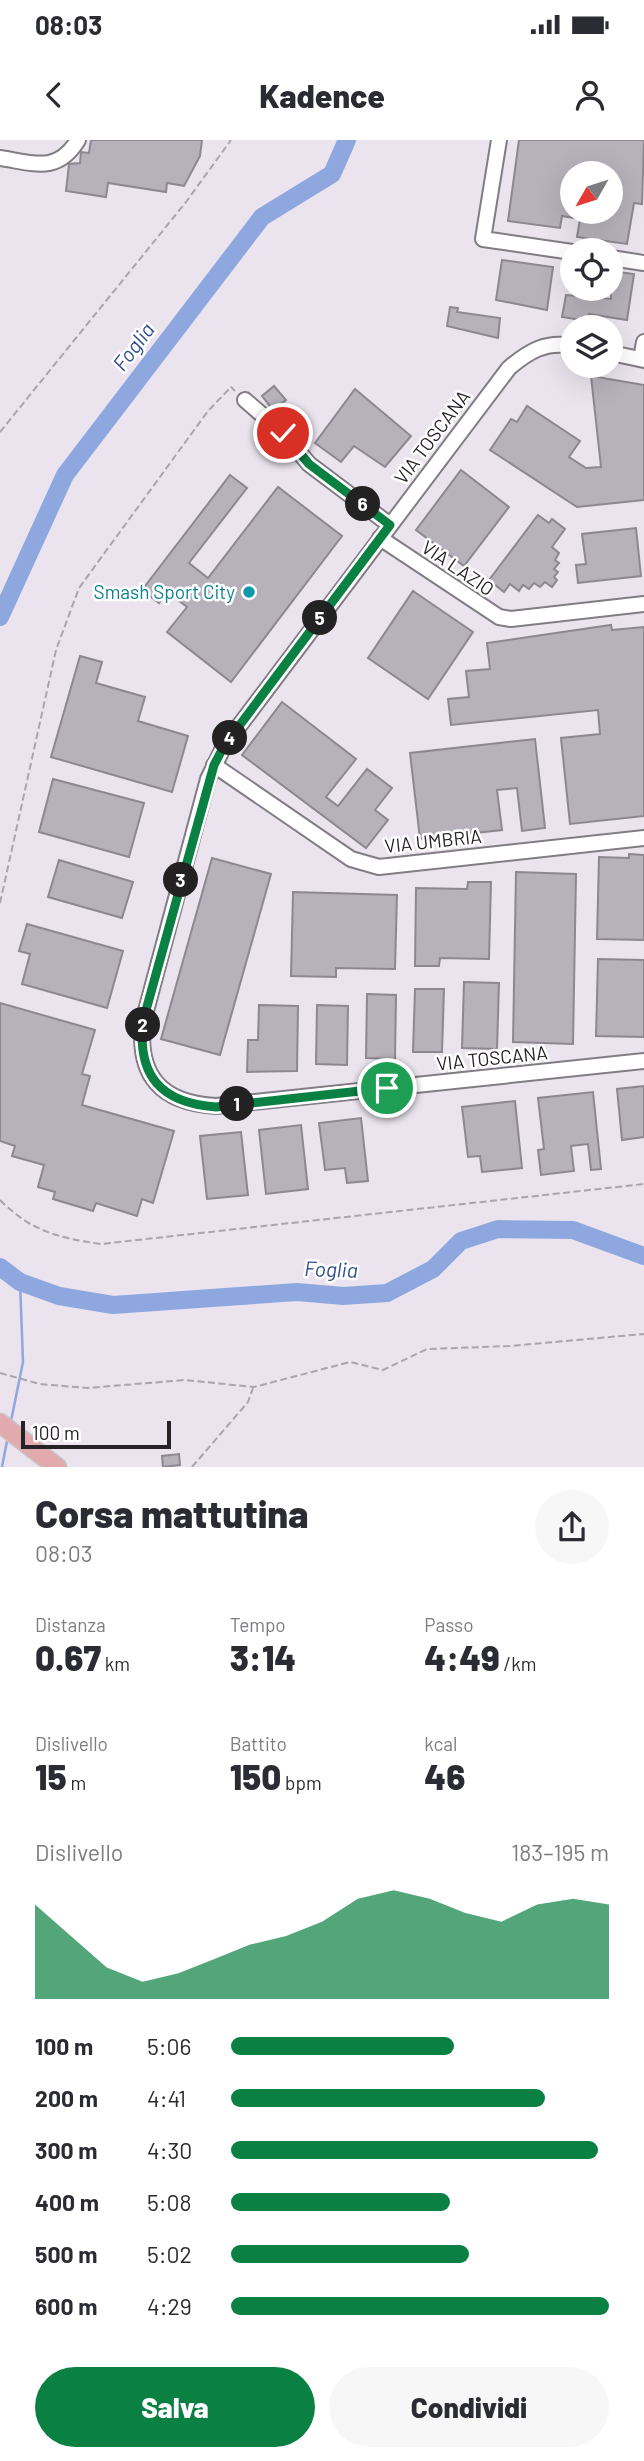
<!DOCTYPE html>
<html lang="it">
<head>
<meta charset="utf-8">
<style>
	body { margin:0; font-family:Barlow,sans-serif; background:#f7f7f7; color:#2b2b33; height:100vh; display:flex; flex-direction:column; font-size:26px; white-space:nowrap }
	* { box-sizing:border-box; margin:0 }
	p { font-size:23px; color:#7c7c81 }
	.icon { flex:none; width:38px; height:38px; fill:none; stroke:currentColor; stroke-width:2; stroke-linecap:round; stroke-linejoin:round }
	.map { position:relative; height:1327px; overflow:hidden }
	.sheet { display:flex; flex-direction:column; background:#fff; flex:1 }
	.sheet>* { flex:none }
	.needle { width:46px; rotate:231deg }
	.tools { position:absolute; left:560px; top:21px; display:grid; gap:14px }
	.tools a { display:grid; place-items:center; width:63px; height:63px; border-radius:50%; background:#fff; box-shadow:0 7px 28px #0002; font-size:35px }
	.scale { position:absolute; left:21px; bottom:18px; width:150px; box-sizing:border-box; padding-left:7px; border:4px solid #252226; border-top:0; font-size:19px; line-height:24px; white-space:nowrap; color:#252226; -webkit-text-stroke:5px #fff; paint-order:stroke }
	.pin { position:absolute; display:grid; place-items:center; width:60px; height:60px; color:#fff; margin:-30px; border:4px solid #fff; border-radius:50%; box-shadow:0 2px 7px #0007 }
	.km { position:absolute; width:35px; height:35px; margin:-18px; border-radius:50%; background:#222; color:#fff; font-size:19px; line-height:35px; text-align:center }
	.round { display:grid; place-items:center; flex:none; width:74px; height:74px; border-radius:37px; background:#f7f7f7 }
	.overview { display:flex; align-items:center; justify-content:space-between; height:119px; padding:0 35px }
	h1 { font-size:38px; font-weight:800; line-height:52px }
	.metrics { display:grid; grid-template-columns:repeat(3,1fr); gap:10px; height:119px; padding:7px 35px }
	.metrics div { display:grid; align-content:center }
	.metrics b { font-size:35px; font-weight:800 }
	.metrics small { font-size:19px; font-weight:400 }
	.metrics p { font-size:19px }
	.chart { height:196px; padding:14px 35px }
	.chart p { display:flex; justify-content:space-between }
	.chart svg { width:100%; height:126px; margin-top:7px; fill:#0b8043; opacity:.7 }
	.primary-button { display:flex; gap:14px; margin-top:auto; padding:14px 35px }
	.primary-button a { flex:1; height:80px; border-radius:42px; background:#0b8043; color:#fff; font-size:28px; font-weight:800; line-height:80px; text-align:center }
	.primary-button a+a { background:#f7f7f7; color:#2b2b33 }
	ul { padding:0 35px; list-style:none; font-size:23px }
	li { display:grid; grid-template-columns:112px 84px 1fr; align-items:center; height:52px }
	li i { height:18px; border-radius:9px; background:#0b8043 }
	.status { display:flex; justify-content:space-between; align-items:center; height:49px; padding:0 35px; background:#fff; direction:ltr }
	.status svg { height:19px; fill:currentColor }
	header { display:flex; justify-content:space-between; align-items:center; height:91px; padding:0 35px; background:#fff; font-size:32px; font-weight:800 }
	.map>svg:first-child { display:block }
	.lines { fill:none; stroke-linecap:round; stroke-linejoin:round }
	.stream { stroke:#8ea8df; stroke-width:2.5 }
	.river { stroke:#8ea8df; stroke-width:18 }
	.building { fill:#b7b1bb; stroke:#8d8790; stroke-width:2; fill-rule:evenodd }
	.minor-casing { stroke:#827c85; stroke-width:18 }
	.major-casing { stroke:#c6c6c7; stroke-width:21 }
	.path { stroke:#aaa5ad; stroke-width:2; stroke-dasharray:7 3.5; stroke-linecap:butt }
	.minor { stroke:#fff; stroke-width:14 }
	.major { stroke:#e2aaaf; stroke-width:18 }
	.route-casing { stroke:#fff; stroke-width:14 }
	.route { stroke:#0b8043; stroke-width:9 }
	.culture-dot { fill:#0f9aa8; stroke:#fff; stroke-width:2.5 }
	.labels { text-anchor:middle; stroke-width:5; stroke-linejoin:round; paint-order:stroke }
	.street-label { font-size:19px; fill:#252226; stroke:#fff }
	.culture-label { font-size:19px; fill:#0d838f; stroke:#fff; text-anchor:end }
	.water-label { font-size:21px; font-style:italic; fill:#304e90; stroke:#fff }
</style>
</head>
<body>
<div class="status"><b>08:03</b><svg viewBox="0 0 49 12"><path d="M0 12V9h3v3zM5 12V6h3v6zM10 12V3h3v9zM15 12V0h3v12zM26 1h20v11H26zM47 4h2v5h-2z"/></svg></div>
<header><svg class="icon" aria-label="back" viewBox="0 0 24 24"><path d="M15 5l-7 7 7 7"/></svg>Kadence<svg class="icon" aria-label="person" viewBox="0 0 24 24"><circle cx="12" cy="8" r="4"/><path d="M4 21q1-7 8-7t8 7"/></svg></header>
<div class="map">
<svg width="644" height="1327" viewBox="0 0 644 1327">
	<rect width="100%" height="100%" fill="#ebe4ee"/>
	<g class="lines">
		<!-- stream -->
		<g class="stream">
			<polyline points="11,1281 23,1222 20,1142"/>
			<polyline points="2,1327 7,1301"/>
		</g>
		<!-- river -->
		<g class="river">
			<polyline points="0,477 65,335 262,77 332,34 347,0"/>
			<polyline points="0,1127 20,1142 59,1156 113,1165 297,1152 343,1156 387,1153 433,1129 461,1101 498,1089 573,1090 644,1116"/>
		</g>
	</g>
	<!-- building -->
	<g class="building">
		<polygon points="91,0 202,0 200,16 184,46 167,43 166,52 108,43 106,57 66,51 69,24 80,23 81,12 89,13"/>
		<path d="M519 0H644L642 64 634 63 627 104 577 97 580 79 562 76 560 88 508 81ZM572 33H611V72H572Z"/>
		<polygon points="502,120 553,127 547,170 496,160"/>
		<polygon points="611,131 634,134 627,180 589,174 588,181 562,177 566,155 611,159"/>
		<polygon points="450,167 458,168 457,172 500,178 498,198 447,186"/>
		<polygon points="591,236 644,245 644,360 577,367 490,310 511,279 517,282 527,266 580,301 569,317 586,328 601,327"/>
		<polygon points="274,246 286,260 273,270 262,256"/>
		<polygon points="355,249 411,296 385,327 354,306 341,322 315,303"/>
		<polygon points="461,330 509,367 464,426 416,390"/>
		<polygon points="230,335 247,348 189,423 208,438 278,347 342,396 231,542 167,492 187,467 167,452 159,463 142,450"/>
		<polygon points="538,375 549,383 552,379 565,389 552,407 559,413 555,420 559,423 554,429 558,432 554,437 557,440 552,447 545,442 540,447 534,443 529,449 523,445 519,451 510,444 504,452 489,440"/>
		<polygon points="636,388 641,436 578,443 576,425 586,424 582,394"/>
		<polygon points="413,451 473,492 428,559 368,518"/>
		<polygon points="611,485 612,490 644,487 644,676 570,684 561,598 600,594 598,570 451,585 448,559 469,557 466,531 490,529 487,503"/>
		<polygon points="80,516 102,522 96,543 145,557 138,581 188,596 172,652 51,617"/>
		<polygon points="282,562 356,619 326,657 338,666 367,629 392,648 375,670 388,680 366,708 242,615"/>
		<polygon points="535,599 545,688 522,691 517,648 497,650 502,690 420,699 410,613"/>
		<polygon points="53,639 144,663 129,717 39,692"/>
		<polygon points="629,714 644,715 644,800 597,799 599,717 629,718"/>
		<polygon points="212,718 271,734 220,915 161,899"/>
		<polygon points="59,720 133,742 122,778 48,757"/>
		<polygon points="516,732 576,734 573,904 513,902"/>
		<polygon points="468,742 491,742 489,819 440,818 439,826 415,826 416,748 467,749"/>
		<polygon points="293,752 397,755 395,829 336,828 336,837 291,836"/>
		<polygon points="27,784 123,811 107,868 22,844 30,814 19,811"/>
		<polygon points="598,819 644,820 644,897 596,896"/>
		<polygon points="464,842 499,843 497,909 462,908"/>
		<polygon points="415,849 444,849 442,912 413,912"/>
		<polygon points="367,854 396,855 395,919 366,918"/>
		<polygon points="0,863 95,890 82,934 90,936 82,965 174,991 153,1063 142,1059 137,1076 96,1063 93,1071 53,1059 55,1052 38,1047 44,1025 12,1016 15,1006 0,1001"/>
		<polygon points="259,865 298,866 297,931 247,932 248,900 258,900"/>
		<polygon points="317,865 348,866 347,925 316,924"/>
		<polygon points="644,946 644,997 622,1000 617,949"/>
		<polygon points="593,952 601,1029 591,1030 588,1004 571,1006 574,1031 541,1035 538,1010 544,1009 538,958"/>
		<polygon points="515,961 522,1028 482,1032 480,1016 468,1017 462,967"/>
		<polygon points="361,978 368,1041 347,1043 345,1028 325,1030 319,983"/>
		<polygon points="301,985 308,1049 266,1054 259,990"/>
		<polygon points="241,992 248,1055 207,1059 200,996"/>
		<polygon points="179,1314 180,1325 163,1327 162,1316"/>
	</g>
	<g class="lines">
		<!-- minor casing -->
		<g class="minor-casing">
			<g id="minor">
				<polyline points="499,0 483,99 572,112"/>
				<path d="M0 18C34 23 57 34 78 0"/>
				<polyline points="611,118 644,123"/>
				<path d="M572 206C546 201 529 211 509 228L224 606 208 639 143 882C137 936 161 963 216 966L644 921"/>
				<polyline points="611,213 644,220"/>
				<polyline points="641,219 644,202"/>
				<polyline points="245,260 283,293 309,324 390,385"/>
				<polyline points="380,398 499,477 511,479 644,464"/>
				<polyline points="214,625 351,719 379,727 644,698"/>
			</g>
		</g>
		<!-- major casing -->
		<g class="major-casing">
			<polyline id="major" points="0,1283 57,1327"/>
		</g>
		<!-- path -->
		<g class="path">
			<polyline points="0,292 186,62 231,0"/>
			<polyline points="0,763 56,510 79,448 208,271 231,247 235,251"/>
			<path d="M0 1060C31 1091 58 1098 101 1104L644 1044"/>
			<polyline points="0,1233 40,1244 87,1248 185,1240 254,1247 350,1222 383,1230 427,1209 510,1206 644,1194"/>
			<polyline points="192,1327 248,1262 253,1248"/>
		</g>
		<!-- minor -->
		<use href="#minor" class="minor"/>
		<!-- major -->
		<use href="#major" class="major"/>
	</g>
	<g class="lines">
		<!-- route casing -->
		<g class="route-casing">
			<path id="route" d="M283 293 309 324 390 385 224 606 214 625 143 881C137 936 161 963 216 967L387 948"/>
		</g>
		<!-- route -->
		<use href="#route" class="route"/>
	</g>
	<!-- markers -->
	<circle class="culture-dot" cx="249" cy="452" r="7"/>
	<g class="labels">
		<!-- street labels -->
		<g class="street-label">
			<text transform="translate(432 297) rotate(-53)" y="7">VIA TOSCANA</text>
			<text transform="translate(458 428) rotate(34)" y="7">VIA LAZIO</text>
			<text transform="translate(433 701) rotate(-6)" y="7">VIA UMBRIA</text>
			<text transform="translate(492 918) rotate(-6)" y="7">VIA TOSCANA</text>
		</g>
		<!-- culture labels -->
		<g class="culture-label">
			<text x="235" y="459">Smash Sport City</text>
		</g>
		<!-- water labels -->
		<g class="water-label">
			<text transform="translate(134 207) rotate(-53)" y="7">Foglia</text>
			<text transform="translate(331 1130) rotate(2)" y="7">Foglia</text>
		</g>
	</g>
</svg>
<div class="tools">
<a><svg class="needle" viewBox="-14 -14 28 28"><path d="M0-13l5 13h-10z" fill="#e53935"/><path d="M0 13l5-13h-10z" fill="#7c7c81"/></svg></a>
<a><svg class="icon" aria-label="locate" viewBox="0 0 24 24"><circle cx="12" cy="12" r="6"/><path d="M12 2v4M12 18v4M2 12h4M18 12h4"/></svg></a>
<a><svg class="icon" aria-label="layers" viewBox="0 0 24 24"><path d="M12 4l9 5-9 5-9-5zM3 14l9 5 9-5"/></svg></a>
</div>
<div class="scale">100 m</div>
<div class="pin" style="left:387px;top:948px;background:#1e9e55"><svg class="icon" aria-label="arrive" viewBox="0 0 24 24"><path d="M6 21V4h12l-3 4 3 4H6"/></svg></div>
<div class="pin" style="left:283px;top:293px;background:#d93025"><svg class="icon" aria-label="check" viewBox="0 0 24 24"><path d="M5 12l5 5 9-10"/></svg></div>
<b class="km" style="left:237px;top:964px">1</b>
<b class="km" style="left:143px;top:885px">2</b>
<b class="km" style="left:181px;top:740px">3</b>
<b class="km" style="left:230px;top:598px">4</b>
<b class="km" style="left:320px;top:478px">5</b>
<b class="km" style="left:363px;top:364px">6</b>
</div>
<section class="sheet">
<div class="overview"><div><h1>Corsa mattutina</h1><p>08:03</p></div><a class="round"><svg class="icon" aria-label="share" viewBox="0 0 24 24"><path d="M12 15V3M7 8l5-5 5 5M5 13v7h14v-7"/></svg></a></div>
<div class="metrics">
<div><p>Distanza</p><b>0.67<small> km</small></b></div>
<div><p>Tempo</p><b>3:14</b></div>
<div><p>Passo</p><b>4:49<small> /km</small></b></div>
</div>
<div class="metrics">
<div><p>Dislivello</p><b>15<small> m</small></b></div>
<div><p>Battito</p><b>150<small> bpm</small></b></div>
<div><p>kcal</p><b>46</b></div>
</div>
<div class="chart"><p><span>Dislivello</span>183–195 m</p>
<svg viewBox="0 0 160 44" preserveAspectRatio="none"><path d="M0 44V11L10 22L20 33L30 38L40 35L50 30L60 25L70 22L80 17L90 9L100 6L110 9L120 14L130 17L140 11L150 9L160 11V44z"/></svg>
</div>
<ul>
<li><b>100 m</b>5:06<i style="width:59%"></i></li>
<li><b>200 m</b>4:41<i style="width:83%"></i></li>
<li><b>300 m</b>4:30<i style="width:97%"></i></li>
<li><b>400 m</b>5:08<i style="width:58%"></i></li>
<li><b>500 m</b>5:02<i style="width:63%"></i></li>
<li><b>600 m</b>4:29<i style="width:100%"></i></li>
</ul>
<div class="primary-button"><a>Salva</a><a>Condividi</a></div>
</section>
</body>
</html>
